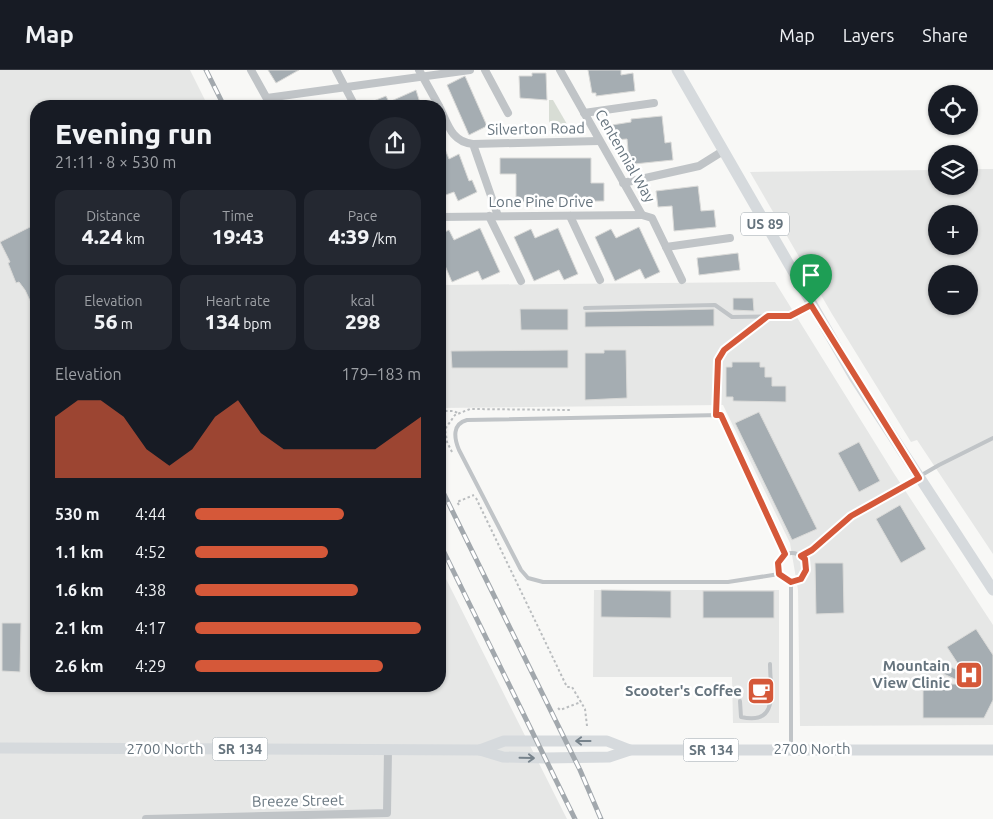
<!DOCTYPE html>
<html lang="en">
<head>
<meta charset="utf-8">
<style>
	body { margin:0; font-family:Ubuntu,sans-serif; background:#242831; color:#f1f3f6; height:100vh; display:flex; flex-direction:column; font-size:19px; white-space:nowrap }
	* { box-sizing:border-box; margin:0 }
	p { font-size:16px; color:#9ea1a6 }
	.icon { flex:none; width:28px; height:28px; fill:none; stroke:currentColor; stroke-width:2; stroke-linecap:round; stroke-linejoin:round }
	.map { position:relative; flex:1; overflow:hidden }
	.sheet { position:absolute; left:30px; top:30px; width:416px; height:592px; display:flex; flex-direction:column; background:#171b24; border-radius:20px; box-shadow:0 1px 4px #0004 }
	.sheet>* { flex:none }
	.tools { position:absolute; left:928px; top:15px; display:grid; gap:10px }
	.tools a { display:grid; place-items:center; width:50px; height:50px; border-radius:50%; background:#171b24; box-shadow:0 1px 4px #0004; font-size:25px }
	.pin { position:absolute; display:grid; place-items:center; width:42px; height:42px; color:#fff; margin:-51px -21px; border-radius:50% 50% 50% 0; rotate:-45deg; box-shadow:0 0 5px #0007 }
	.pin .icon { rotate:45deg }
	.round { display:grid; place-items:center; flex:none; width:52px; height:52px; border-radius:26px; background:#242831 }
	.head { display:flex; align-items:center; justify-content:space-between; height:85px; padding:0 25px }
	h1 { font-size:28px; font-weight:800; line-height:38px }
	.figures { display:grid; grid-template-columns:repeat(3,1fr); gap:8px; height:85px; padding:5px 25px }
	.figures div { display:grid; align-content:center; border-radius:12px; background:#242831; text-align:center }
	.figures b { font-size:21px; font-weight:800 }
	.figures small { font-size:14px; font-weight:400 }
	.figures p { font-size:14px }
	.chart { height:140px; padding:10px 25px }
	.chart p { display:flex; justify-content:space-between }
	.chart svg { width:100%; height:90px; margin-top:5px; fill:#d55839; opacity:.7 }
	ul { padding:0 25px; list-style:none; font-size:16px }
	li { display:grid; grid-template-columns:80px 60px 1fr; align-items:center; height:38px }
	li i { height:12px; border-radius:6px; background:#d55839 }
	header { display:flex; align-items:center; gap:30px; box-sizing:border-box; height:70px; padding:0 25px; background:#171b24; border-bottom:1px solid #363941 }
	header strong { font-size:24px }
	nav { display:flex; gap:28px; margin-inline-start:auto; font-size:18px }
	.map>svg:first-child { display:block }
	.built { fill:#e6e7e6; fill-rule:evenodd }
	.green { fill:#d8ddd5 }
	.building { fill:#a5adb2; stroke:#dadad8 }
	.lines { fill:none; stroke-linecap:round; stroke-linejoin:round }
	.path { stroke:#babdbf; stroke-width:2; stroke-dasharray:2.5 2.5; stroke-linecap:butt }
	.service { stroke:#c0c4c7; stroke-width:4 }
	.minor { stroke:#c0c4c7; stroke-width:8 }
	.primary { stroke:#d6dadd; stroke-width:11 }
	.rail-casing { stroke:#a2a8ad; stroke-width:5 }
	.rail { stroke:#fff; stroke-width:3; stroke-dasharray:9; stroke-linecap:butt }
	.oneway { stroke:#77838c }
	.route-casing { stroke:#fff; stroke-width:10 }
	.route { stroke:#d55839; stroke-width:6 }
	.labels { text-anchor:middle; stroke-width:5; stroke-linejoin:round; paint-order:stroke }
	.shield { fill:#fff; stroke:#949ea5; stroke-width:1 }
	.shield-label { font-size:14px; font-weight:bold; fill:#66747e }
	.street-label { font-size:15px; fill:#66747e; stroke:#fff }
	.poi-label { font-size:15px; font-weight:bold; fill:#66747e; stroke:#fff; text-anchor:end }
</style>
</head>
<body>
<header>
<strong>Map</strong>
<nav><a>Map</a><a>Layers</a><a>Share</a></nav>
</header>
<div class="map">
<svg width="993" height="749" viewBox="0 0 993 749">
	<rect width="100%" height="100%" fill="#f8f8f6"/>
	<!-- built -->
	<g class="built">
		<polygon points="0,0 190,0 208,36 36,36 36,616 440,616 440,497 567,749 0,749"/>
		<path d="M969 99H993V484L917 370 911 372 832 244 750 102 936 100V116H969ZM936 144H969V176H936ZM936 204H969V236H936Z"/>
		<polygon points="775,212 893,402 993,555 993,655 800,656 798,520 790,473 723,335 440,338 440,215"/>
		<polygon points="594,520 779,520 779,653 733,653 732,607 593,607"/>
	</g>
	<!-- green -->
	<polygon class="green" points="549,30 553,30 571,61 549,61"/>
	<!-- building -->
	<g class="building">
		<polygon points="268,0 299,0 276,13"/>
		<polygon points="588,0 621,0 621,5 633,3 635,21 596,26 596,23 592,23"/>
		<polygon points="532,3 546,3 547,30 520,28 519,6 532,6"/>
		<polygon points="465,6 487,56 469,65 447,15"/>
		<polygon points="416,20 421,36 361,36 386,26 389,32"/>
		<polygon points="662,46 665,73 671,72 673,90 634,94 634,91 629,91 627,69 614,70 612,55 631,52 631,49"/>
		<polygon points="440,67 449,89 459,84 469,111 472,110 477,122 458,131 454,122 440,127"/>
		<polygon points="500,88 591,88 591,113 604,113 604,131 516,132 516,104 500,104"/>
		<polygon points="698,116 701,141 714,140 716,157 674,161 672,136 658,137 656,121"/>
		<polygon points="36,154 36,243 25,220 19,212 16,213 8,193 10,192 0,172"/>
		<polygon points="639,157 660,202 645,209 640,199 615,211 595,167 611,159 616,168"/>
		<polygon points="480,158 500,202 482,210 478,201 452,212 440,184 440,164 449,160 454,170"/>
		<polygon points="558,158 578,204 564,210 559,200 534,211 514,167 531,159 535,168"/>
		<polygon points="738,183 740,200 699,205 697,188"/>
		<polygon points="733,228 753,228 754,241 733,240"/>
		<polygon points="520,239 568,239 568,260 521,260"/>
		<polygon points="714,239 714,256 585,257 585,242"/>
		<polygon points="568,280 568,298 452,298 451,281"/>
		<polygon points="604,280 626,280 627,328 585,330 585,283 604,283"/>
		<polygon points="732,292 760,292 760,297 765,297 765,307 772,307 772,316 786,316 786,332 733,331 733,327 726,327 726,297 732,297"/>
		<polygon points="759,342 817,459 792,470 735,353"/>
		<polygon points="859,372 880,411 859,422 838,383"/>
		<polygon points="900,435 926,479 901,493 876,449"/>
		<polygon points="815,493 843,493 844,543 816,544"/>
		<polygon points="601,520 671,521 671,548 601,547"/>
		<rect x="703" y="521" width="71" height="27"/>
		<polygon points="2,553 21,553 20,602 2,601"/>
		<polygon points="976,559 993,585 993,630 984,648 923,648 923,614 966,614 937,601 942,593 964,603 947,577"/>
	</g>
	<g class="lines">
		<!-- path -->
		<g class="path">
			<polyline points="440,341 453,341 458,343"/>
			<polyline points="452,382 447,372 445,359 455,345 470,339 570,340"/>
			<polyline points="476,428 567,617 572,617 585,639 587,656"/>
			<polyline points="459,435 457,432 474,425"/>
			<polyline points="558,638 560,640 581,632"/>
		</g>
		<!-- service -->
		<g class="service">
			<polyline points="585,238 715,235 732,247 791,246 811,235"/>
			<polyline points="716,345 718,290 724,279 768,246"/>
			<circle cx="792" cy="497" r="14"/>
			<polyline points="801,485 812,480 851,446 939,395 993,368"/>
			<path d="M779 504 728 512H543L528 508 521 500 459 380C454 368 452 354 467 350L721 345 785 484"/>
			<polyline points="791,512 791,677"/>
			<path d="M740 631 741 647C780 656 770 619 770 594"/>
		</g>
		<!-- minor -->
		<g class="minor">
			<polyline points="251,0 271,36"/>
			<polyline points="336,0 355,36"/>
			<polyline points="419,0 439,36"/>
			<polyline points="485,0 508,43"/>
			<polyline points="560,0 642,145 652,148 682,210"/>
			<polyline points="267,28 470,0"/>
			<path d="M440 38C448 55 452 72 473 74L498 146"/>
			<polyline points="584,43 654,33"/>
			<polyline points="473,74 599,71"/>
			<polyline points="623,113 699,96 723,81"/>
			<polyline points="489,146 521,211"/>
			<polyline points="570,146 600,210"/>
			<polyline points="440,147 642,145"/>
			<polyline points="666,177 730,168"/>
			<polyline points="146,749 387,743 388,680"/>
		</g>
		<!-- primary -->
		<g class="primary">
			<polyline points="677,0 854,307 993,520"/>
			<polyline points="0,678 480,680 503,687 545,688 609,687 630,680 993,680"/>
			<polyline points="480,680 504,671 607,671 630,680"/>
		</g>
		<!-- rail casing -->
		<g class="rail-casing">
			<g id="rail">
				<polyline points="206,0 224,36"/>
				<polyline points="440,416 580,700 601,749"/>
				<polyline points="440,474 575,749"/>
			</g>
		</g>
		<!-- rail -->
		<use href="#rail" class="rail"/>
	</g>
	<!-- one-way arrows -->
	<defs><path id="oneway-shaft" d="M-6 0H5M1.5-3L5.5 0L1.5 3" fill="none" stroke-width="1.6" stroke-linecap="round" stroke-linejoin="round" transform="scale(1.25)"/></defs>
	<g class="oneway">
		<use href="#oneway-shaft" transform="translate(583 671) rotate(180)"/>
		<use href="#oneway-shaft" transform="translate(527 688) rotate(1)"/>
	</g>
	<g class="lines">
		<!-- route casing -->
		<g class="route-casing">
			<polygon id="route" points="811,235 919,408 851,446 812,480 801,486 805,489 806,500 801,509 791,512 779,504 778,493 785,484 721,345 716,345 718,290 724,280 768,246 790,246"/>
		</g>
		<!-- route -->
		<use href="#route" class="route"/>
	</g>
	<!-- icons -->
	<defs>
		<g id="hospital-square" transform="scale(1.4375)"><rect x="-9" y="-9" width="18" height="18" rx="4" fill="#d55839" stroke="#fff"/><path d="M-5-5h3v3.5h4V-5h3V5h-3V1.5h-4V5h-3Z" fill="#fff"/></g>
		<g id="cafe-square" transform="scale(1.4375)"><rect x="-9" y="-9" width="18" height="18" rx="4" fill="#d55839" stroke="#fff"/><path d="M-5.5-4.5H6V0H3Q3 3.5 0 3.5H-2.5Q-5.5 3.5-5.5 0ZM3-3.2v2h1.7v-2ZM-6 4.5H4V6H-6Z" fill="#fff"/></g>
	</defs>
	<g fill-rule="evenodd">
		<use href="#hospital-square" x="969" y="605"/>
		<use href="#cafe-square" x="761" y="621"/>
	</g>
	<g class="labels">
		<!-- shield labels -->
		<g class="shield">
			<rect x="741" y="142.5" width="48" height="23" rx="4"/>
			<rect x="212.5" y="667.5" width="55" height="23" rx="4"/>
			<rect x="683.5" y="668.5" width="55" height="23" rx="4"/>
		</g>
		<g class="shield-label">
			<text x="765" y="159">US 89</text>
			<text x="240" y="684">SR 134</text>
			<text x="711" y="685">SR 134</text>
		</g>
		<!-- street labels -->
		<g class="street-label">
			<text transform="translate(536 59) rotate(-1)" y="5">Silverton Road</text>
			<text transform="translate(625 86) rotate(60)" y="5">Centennial Way</text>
			<text x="541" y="137">Lone Pine Drive</text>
			<text x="165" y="684">2700 North</text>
			<text x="812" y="684">2700 North</text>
			<text transform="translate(298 731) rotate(-1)" y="5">Breeze Street</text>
		</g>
		<!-- poi labels -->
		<g class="poi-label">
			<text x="950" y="601">Mountain<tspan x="950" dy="17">View Clinic</tspan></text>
			<text x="742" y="626">Scooter's Coffee</text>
		</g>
	</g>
</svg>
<div class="tools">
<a><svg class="icon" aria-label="locate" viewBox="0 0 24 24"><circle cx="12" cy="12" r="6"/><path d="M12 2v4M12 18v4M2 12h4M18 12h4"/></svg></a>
<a><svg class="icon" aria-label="layers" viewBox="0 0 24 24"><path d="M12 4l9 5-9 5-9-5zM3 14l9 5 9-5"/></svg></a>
<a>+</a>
<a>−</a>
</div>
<div class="pin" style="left:811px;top:235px;background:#1e9e55"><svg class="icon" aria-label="arrive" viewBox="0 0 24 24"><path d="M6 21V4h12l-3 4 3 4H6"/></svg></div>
<section class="sheet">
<div class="head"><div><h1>Evening run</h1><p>21:11 · 8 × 530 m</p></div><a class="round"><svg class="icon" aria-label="share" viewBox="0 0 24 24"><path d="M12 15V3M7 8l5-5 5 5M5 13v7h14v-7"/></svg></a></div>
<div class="figures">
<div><p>Distance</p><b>4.24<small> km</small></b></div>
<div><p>Time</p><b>19:43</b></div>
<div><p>Pace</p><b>4:39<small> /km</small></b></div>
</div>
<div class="figures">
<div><p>Elevation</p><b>56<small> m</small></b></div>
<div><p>Heart rate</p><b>134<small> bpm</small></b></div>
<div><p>kcal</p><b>298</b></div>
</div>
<div class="chart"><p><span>Elevation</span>179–183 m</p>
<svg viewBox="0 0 160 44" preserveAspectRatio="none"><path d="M0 44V14L10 6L20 6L30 14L40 30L50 38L60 30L70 14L80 6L90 22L100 30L110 30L120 30L130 30L140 30L150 22L160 14V44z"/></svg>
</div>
<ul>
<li><b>530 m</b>4:44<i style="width:66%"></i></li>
<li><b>1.1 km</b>4:52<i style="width:59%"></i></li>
<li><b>1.6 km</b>4:38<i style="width:72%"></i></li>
<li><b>2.1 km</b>4:17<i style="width:100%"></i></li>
<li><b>2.6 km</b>4:29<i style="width:83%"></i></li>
</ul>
</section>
</div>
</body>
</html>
